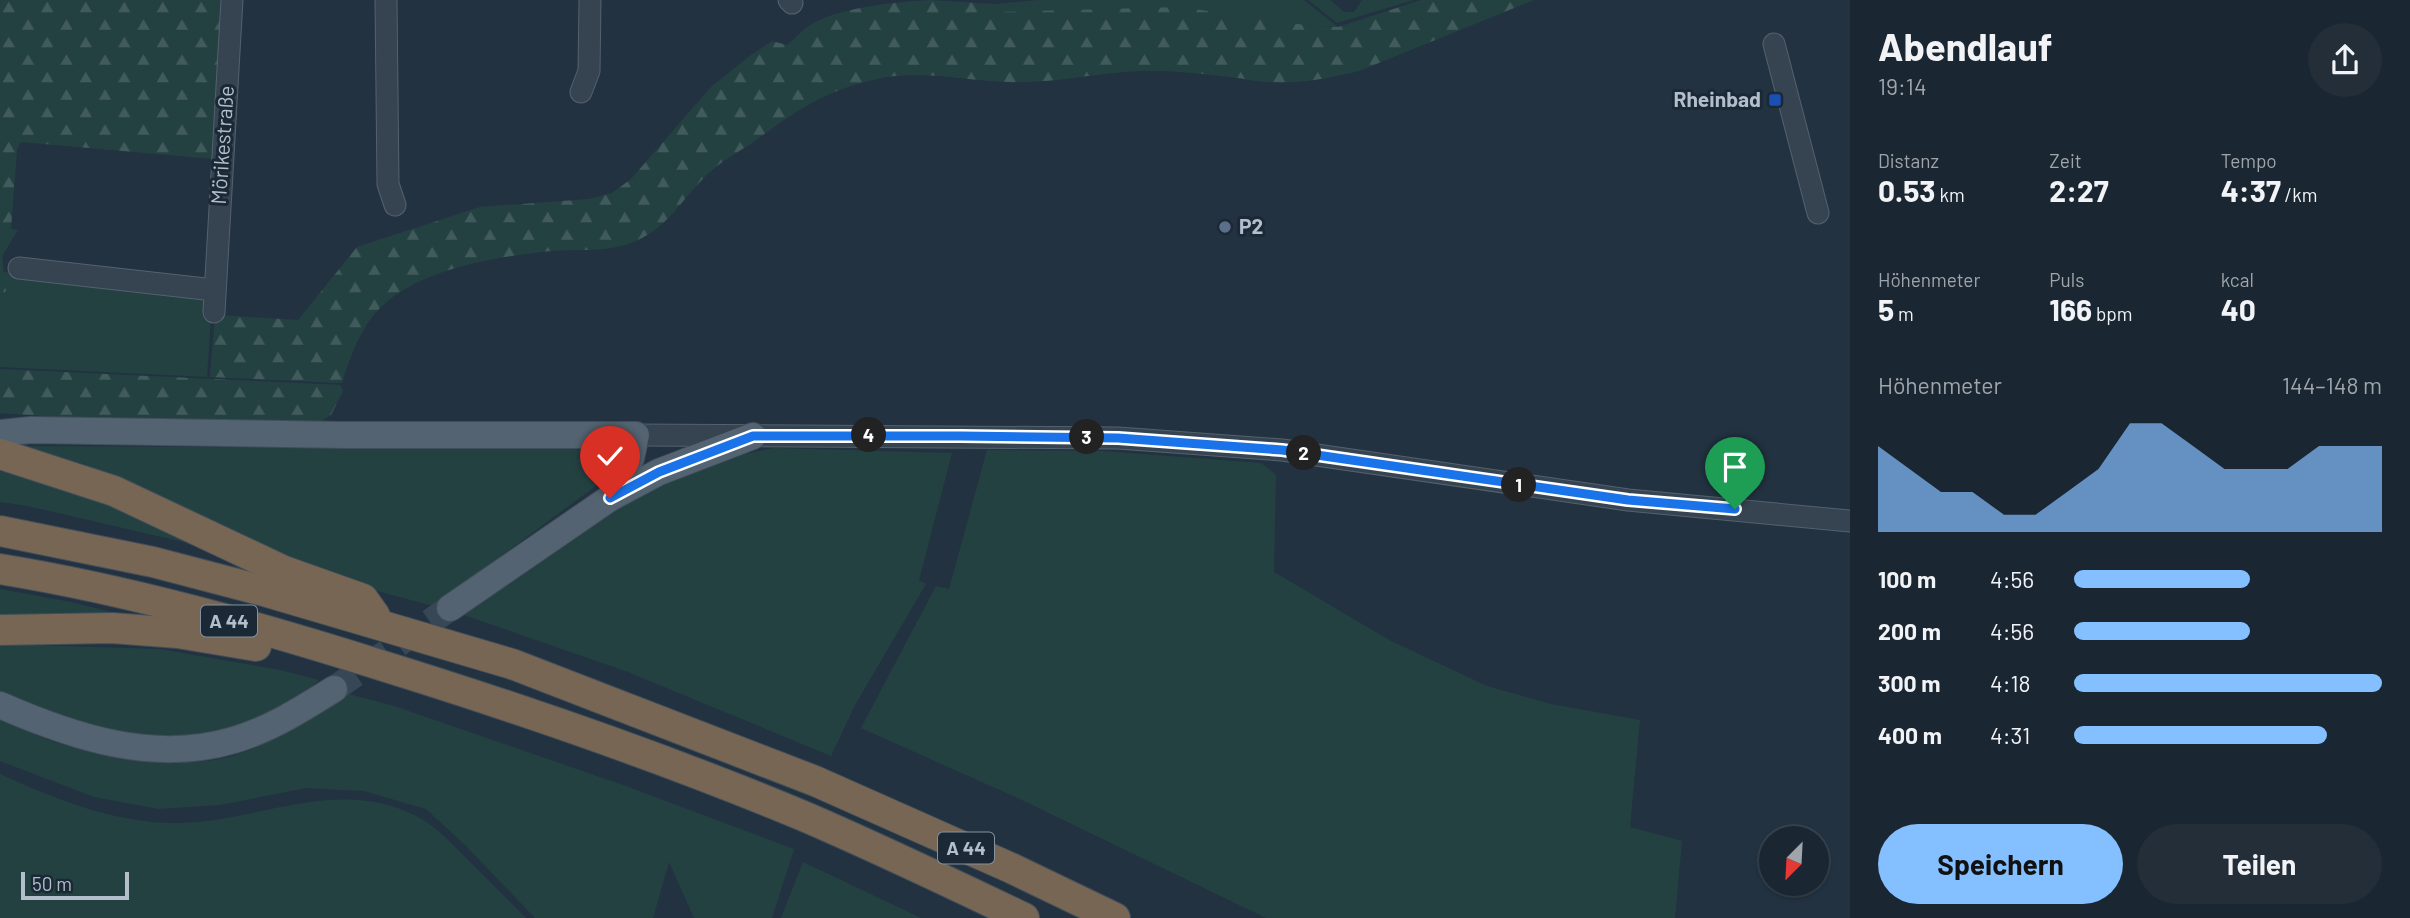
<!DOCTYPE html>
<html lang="de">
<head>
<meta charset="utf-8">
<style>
	body { margin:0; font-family:Barlow,sans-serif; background:#232e39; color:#f1f3f6; height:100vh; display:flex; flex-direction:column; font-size:26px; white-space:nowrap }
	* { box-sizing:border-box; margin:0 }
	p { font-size:23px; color:#9fa5ab }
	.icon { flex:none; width:38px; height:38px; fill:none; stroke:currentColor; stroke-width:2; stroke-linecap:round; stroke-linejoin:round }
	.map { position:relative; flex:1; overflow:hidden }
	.details { display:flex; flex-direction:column; background:#1a2631; width:560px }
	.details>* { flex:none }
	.needle { width:46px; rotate:204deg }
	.fabs { position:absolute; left:1759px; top:826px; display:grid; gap:14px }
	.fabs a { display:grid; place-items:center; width:70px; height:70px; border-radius:50%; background:#1a2631; box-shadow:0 2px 5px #0004,0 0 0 2px #38434d; font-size:35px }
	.scale { position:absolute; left:21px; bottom:18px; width:108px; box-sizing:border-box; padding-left:7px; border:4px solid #b3becb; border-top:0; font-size:19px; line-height:24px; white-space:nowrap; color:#b3becb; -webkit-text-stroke:5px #1b2936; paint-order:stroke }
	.pin { position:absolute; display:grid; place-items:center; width:60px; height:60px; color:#fff; margin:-72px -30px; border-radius:50% 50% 50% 0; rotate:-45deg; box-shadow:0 0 7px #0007 }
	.pin .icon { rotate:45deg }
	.km { position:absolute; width:35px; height:35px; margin:-18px; border-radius:50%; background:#222; color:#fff; font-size:19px; line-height:35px; text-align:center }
	.round { display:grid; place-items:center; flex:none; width:74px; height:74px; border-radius:37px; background:#232e39 }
	.head { display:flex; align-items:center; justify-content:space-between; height:119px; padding:0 28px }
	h1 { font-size:38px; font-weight:700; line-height:52px }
	.figures { display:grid; grid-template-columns:repeat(3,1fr); gap:10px; height:119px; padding:7px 28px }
	.figures div { display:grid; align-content:center }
	.figures b { font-size:30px; font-weight:700 }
	.figures small { font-size:19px; font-weight:400 }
	.figures p { font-size:19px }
	.chart { height:196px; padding:14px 28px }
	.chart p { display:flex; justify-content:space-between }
	.chart svg { width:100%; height:126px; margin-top:7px; fill:#84bfff; opacity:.7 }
	.button { display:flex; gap:14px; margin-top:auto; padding:14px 28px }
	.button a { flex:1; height:80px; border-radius:42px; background:#84bfff; color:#111; font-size:28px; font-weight:700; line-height:80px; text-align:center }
	.button a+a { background:#232e39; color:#f1f3f6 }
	ul { padding:0 28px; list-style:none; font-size:23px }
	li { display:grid; grid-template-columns:112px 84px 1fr; align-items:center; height:52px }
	li i { height:18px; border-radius:9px; background:#84bfff }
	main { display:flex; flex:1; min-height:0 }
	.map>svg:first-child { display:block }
	.green { fill:#244142 }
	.forest { fill:url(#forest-firs) }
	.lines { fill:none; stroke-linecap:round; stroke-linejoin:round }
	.major-tunnel { stroke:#384756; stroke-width:26; stroke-dasharray:26 13; stroke-linecap:butt }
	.minor-casing { stroke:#54616e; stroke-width:23 }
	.major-casing { stroke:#404d5a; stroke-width:28 }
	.highway-casing { stroke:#414e5b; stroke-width:32 }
	.minor { stroke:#364451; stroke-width:21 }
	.major { stroke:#546371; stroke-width:26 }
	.highway { stroke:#776653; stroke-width:30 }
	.route-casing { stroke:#fff; stroke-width:14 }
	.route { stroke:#1a73e8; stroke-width:9 }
	.transit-dot { fill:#1a4fb4; stroke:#1b2936; stroke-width:2.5 }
	.service-dot { fill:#5c6f8a; stroke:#1b2936; stroke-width:2.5 }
	.labels { text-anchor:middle; stroke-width:6; stroke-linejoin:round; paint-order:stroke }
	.shield { fill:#1b2936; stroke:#85919e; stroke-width:2 }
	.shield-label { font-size:19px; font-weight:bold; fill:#b3becb }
	.poi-label { font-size:21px; font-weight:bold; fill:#b3becb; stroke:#1b2936; text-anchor:end }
	.street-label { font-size:21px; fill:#b3becb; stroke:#1b2936 }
</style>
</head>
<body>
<main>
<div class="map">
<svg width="1850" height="918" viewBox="0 0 1850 918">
	<defs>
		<pattern id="forest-firs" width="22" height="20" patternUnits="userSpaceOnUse" patternTransform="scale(1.75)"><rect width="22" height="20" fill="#244142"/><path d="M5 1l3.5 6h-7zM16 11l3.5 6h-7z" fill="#415b5c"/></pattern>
	</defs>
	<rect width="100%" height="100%" fill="#223241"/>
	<!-- green -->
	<g class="green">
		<polygon points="1039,0 1304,0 1338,27 997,12 994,4"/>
		<polygon points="1308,0 1330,0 1344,12 1354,12 1362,0 1414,0 1337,23"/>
		<polygon points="2,272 197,288 212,301 207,377 0,367 0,295 6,291"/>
		<polygon points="22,446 624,449 608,477 433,606 381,592 299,565 84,464"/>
		<polygon points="774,448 952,453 919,580 926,584 855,705 831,756 628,672 461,614 659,478 701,463"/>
		<polygon points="987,450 1103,451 1261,463 1276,475 1274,572 1391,641 1487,686 1551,704 1640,720 1630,827 1682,841 1675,918 1266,918 1024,801 861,728 936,586 949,589"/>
		<polygon points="0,471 28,476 122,506 209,548 28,506 0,502"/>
		<polygon points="0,589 71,602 169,626 0,622"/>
		<polygon points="0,644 160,649 280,670 319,680 301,696 251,723 195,735 157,740 100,731 0,693"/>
		<path d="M349 694 394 706 623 785 794 849 772 918H694L669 862 653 918H535L465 845 426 809 364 791 306 788 220 805 159 809 94 797 0 761V717C19 726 39 738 58 743 116 759 184 773 242 753 281 739 315 716 349 694Z"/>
		<path d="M0 774C55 799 116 824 178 823 259 822 338 775 418 817 437 827 451 843 466 858 486 878 506 898 526 918H0Z"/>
		<polygon points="803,862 921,918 781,918"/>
	</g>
	<!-- forest -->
	<g class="forest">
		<polygon points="0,0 222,0 213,159 21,142 17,149 11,229 18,230 2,256 6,291 0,295"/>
		<path d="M929 0 994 4 997 12 1180 7 1312 26 1338 27 1421 0H1534L1359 71C1330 78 1300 84 1269 82 1256 82 1243 78 1230 77 1200 74 1169 70 1139 71 1095 73 1052 84 1008 82 965 81 920 69 877 79 823 91 796 111 752 143 738 152 722 161 710 172 679 200 668 232 625 245 602 252 575 249 551 251 501 256 429 267 389 300 363 320 352 352 342 383L210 377 215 317 218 315 298 320 357 247 480 207 589 199 612 193 631 179 711 87 751 55 772 41 787 45C796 38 804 28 814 23 843 7 895 2 929 0Z"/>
		<polygon points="0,369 340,385 343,391 331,415 319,422 102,420 0,413"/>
	</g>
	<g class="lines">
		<!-- major-tunnel -->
		<polyline class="major-tunnel" points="334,689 450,608"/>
		<!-- minor casing -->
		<g class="minor-casing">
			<g id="minor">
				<polyline points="386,0 388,184 395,205"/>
				<polyline points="789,0 792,3"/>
				<polyline points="1774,44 1818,213"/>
				<polyline points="581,92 589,71 590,0"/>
				<polyline points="19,268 214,290"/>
				<polyline points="214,312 232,0"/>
				<polyline points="636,435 1118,438 1282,450 1628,500 1850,521"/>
			</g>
		</g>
		<!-- major casing -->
		<g class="major-casing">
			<g id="major">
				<polyline points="0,433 31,430 344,435 636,435 631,458 610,498"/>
				<polyline points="450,608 610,498 659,472 753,436"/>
				<path d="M0 705C73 737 154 764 234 740 271 729 302 709 334 689"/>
			</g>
		</g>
		<!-- highway casing -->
		<g class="highway-casing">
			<g id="highway">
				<polyline points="0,454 114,491 284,571 363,599 375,616"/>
				<polyline points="0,531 153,562 264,591 512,664 815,781 1011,868 1115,918"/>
				<path d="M0 569C129 590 256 626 380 665 522 709 664 758 801 815 876 847 951 883 1024 918"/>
				<polyline points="0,630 112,628 178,633 256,646"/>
			</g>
		</g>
		<!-- minor -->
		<use href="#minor" class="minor"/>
		<!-- major -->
		<use href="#major" class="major"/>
		<!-- highway -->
		<use href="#highway" class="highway"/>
	</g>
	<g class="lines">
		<!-- route casing -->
		<g class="route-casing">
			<polyline id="route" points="610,498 659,472 753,436 960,436 1118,438 1282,450 1628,500 1735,509"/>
		</g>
		<!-- route -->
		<use href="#route" class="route"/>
	</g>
	<!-- markers -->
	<rect class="transit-dot" x="1768" y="93" width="14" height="14" rx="3.5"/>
	<circle class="service-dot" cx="1225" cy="227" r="7"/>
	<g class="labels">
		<!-- shield labels -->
		<g class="shield">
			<rect x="201" y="605.5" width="56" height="31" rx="5"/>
			<rect x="938" y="832.5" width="56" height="31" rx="5"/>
		</g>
		<g class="shield-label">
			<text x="229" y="628">A 44</text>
			<text x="966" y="855">A 44</text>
		</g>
		<!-- poi labels -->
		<g class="poi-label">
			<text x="1761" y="107">Rheinbad</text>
			<text x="1239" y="234" text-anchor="start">P2</text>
		</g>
		<!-- street labels -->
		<g class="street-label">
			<text transform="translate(223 145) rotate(-86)" y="7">Mörikestraße</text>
		</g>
	</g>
</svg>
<div class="fabs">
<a><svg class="needle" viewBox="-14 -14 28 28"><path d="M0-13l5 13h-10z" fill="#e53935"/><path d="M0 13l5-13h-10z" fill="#9fa5ab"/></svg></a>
</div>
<div class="scale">50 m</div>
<div class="pin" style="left:1735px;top:509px;background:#1e9e55"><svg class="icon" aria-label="arrive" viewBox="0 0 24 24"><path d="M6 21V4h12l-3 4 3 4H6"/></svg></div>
<div class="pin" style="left:610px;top:498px;background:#d93025"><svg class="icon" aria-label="check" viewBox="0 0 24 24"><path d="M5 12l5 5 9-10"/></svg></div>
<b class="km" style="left:1519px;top:485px">1</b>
<b class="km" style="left:1304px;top:453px">2</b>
<b class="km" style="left:1087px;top:437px">3</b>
<b class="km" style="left:869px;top:435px">4</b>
</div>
<section class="details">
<div class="head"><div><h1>Abendlauf</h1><p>19:14</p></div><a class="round"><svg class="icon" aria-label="share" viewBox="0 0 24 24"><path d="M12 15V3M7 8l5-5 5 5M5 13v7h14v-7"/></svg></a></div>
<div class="figures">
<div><p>Distanz</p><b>0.53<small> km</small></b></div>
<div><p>Zeit</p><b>2:27</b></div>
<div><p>Tempo</p><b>4:37<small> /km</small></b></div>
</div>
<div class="figures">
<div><p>Höhenmeter</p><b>5<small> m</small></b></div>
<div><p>Puls</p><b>166<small> bpm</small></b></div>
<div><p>kcal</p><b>40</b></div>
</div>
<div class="chart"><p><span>Höhenmeter</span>144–148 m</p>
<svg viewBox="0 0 160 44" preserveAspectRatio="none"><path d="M0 44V14L10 22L20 30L30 30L40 38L50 38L60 30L70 22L80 6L90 6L100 14L110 22L120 22L130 22L140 14L150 14L160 14V44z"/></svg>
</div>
<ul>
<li><b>100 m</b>4:56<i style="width:57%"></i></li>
<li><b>200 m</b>4:56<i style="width:57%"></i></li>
<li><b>300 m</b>4:18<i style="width:100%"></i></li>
<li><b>400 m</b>4:31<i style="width:82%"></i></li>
</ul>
<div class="button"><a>Speichern</a><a>Teilen</a></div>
</section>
</main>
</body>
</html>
